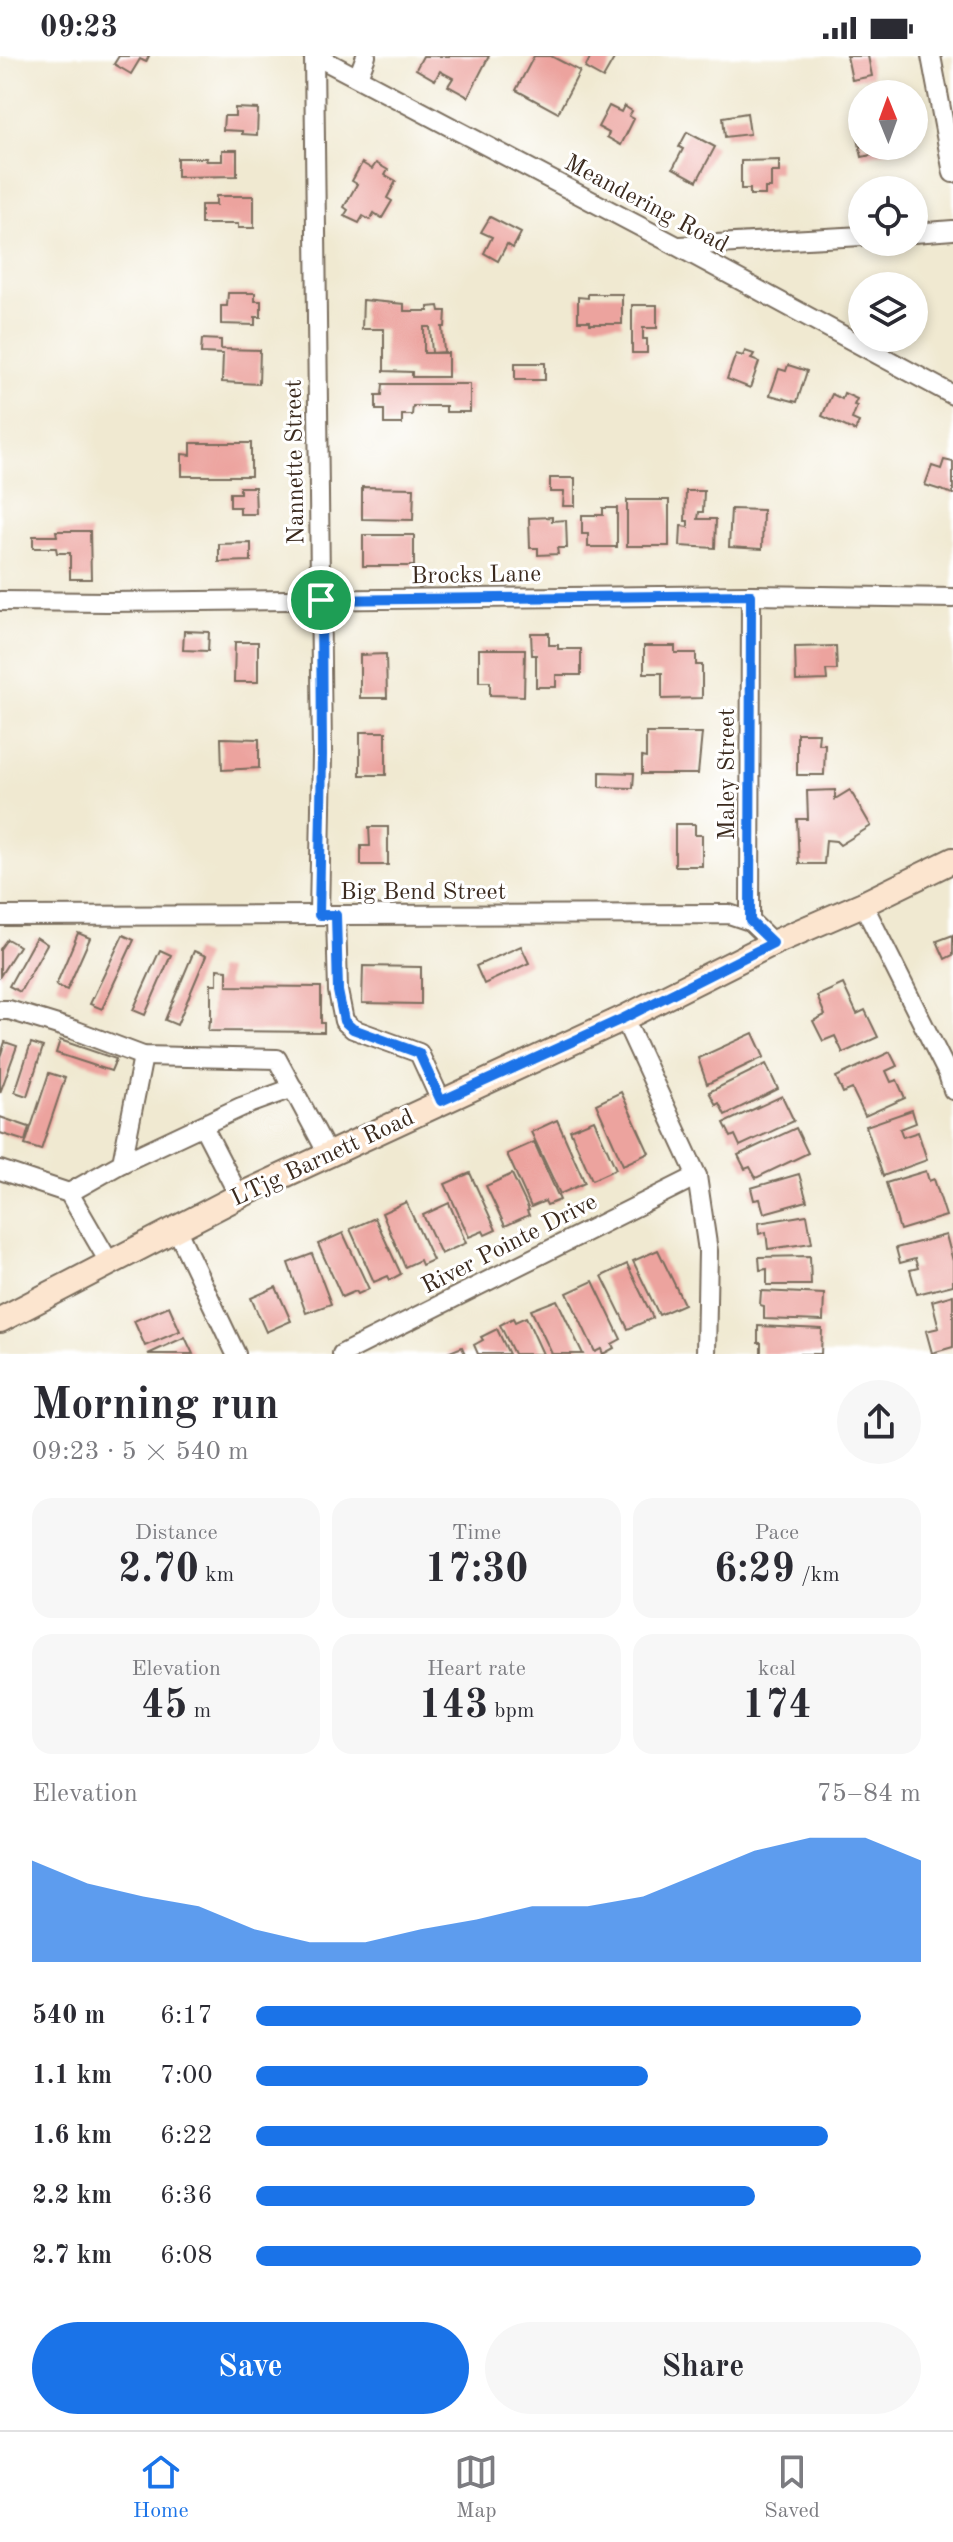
<!DOCTYPE html>
<html lang="en">
<head>
<meta charset="utf-8">
<style>
	body { margin:0; font-family:"Old Standard TT",serif; background:#f7f7f7; color:#2b2b33; height:100vh; display:flex; flex-direction:column; font-size:30px; white-space:nowrap }
	* { box-sizing:border-box; margin:0 }
	p { font-size:26px; color:#7c7c81 }
	.icon { flex:none; width:44px; height:44px; fill:none; stroke:currentColor; stroke-width:2; stroke-linecap:round; stroke-linejoin:round }
	.map { position:relative; height:1298px; overflow:hidden }
	.panel { display:flex; flex-direction:column; background:#fff; flex:1 }
	.panel>* { flex:none }
	.needle { width:52px; rotate:359deg }
	.fabs { position:absolute; left:848px; top:24px; display:grid; gap:16px }
	.fabs a { display:grid; place-items:center; width:80px; height:80px; border-radius:50%; background:#fff; box-shadow:0 4px 12px #0003; font-size:40px }
	.pin { position:absolute; display:grid; place-items:center; width:68px; height:68px; color:#fff; margin:-34px; border:4px solid #fff; border-radius:50%; box-shadow:0 2px 8px #0007 }
	.round { display:grid; place-items:center; flex:none; width:84px; height:84px; border-radius:42px; background:#f7f7f7 }
	.overview { display:flex; align-items:center; justify-content:space-between; height:136px; padding:0 32px }
	h1 { font-size:44px; font-weight:700; line-height:60px }
	.stats { display:grid; grid-template-columns:repeat(3,1fr); gap:12px; height:136px; padding:8px 32px }
	.stats div { display:grid; align-content:center; border-radius:20px; background:#f7f7f7; text-align:center }
	.stats b { font-size:40px; font-weight:700 }
	.stats small { font-size:22px; font-weight:400 }
	.stats p { font-size:22px }
	.chart { height:224px; padding:16px 32px }
	.chart p { display:flex; justify-content:space-between }
	.chart svg { width:100%; height:144px; margin-top:8px; fill:#1a73e8; opacity:.7 }
	.cta { display:flex; gap:16px; margin-top:auto; padding:16px 32px }
	.cta a { flex:1; height:92px; border-radius:48px; background:#1a73e8; color:#fff; font-size:32px; font-weight:700; line-height:92px; text-align:center }
	.cta a+a { background:#f7f7f7; color:#2b2b33 }
	ul { padding:0 32px; list-style:none; font-size:26px }
	li { display:grid; grid-template-columns:128px 96px 1fr; align-items:center; height:60px }
	li i { height:20px; border-radius:10px; background:#1a73e8 }
	.status { display:flex; justify-content:space-between; align-items:center; height:56px; padding:0 40px; background:#fff; direction:ltr }
	.status svg { height:22px; fill:currentColor }
	.menu { display:flex; justify-content:space-around; align-items:center; height:112px; border-top:2px solid #e1e1e2; background:#fff; font-size:22px; color:#7c7c81 }
	.menu a { display:grid; justify-items:center; gap:4px }
	.menu .selected { color:#1a73e8 }
	.map>svg:first-child { display:block }
	.building { fill:#eca39e }
	.lines { fill:none; stroke-linecap:round; stroke-linejoin:round }
	.street-casing { stroke:#7a6d5d; stroke-width:22 }
	.secondary-casing { stroke:#7a6d5d; stroke-width:28 }
	.street { stroke:#fff; stroke-width:18 }
	.secondary { stroke:#fce5cf; stroke-width:24 }
	.route-casing { stroke:#fff; stroke-width:16 }
	.route { stroke:#1a73e8; stroke-width:10 }
	.labels { text-anchor:middle; stroke-width:6; stroke-linejoin:round; paint-order:stroke }
	.street-label { font-size:24px; fill:#3b2a1e; stroke:#fff }
</style>
</head>
<body>
<div class="status"><b>09:23</b><svg viewBox="0 0 49 12"><path d="M0 12V9h3v3zM5 12V6h3v6zM10 12V3h3v9zM15 12V0h3v12zM26 1h20v11H26zM47 4h2v5h-2z"/></svg></div>
<div class="map">
<svg width="953" height="1298" viewBox="0 0 953 1298">
	<rect width="100%" height="100%" fill="#fff"/>
	<filter id="ink" filterUnits="userSpaceOnUse"><feTurbulence type="fractalNoise" baseFrequency=".0125" numOctaves="2"/><feDisplacementMap in="SourceGraphic" scale="16" xChannelSelector="R" yChannelSelector="G"/><feConvolveMatrix kernelMatrix="1 2 1 2 8 2 1 2 1" color-interpolation-filters="sRGB"/></filter>
	<filter id="wash" filterUnits="userSpaceOnUse"><feTurbulence type="fractalNoise" baseFrequency=".006" numOctaves="4" result="noise"/><feDisplacementMap in="SourceGraphic" scale="32" xChannelSelector="R" yChannelSelector="G"/><feGaussianBlur stdDeviation="1.8" result="paint"/><feColorMatrix in="noise" values="0 0 0 0 0 0 0 0 0 0 0 0 0 0 0 0 0 1.4 0 .05"/><feComposite in="paint" operator="in"/></filter>
	<g filter="url(#wash)">
		<rect width="100%" height="100%" fill="#f0e9d1"/>
		<g id="blocks">
			<!-- building -->
			<g class="building">
				<polygon points="119,0 149,0 146,6 140,3 131,18 114,8"/>
				<polygon points="423,0 489,0 468,41 448,30 453,22 440,15 435,24 416,13"/>
				<polygon points="534,0 551,0 580,15 558,57 516,34"/>
				<polygon points="591,0 615,1 603,22 585,12"/>
				<polygon points="847,0 868,0 872,20 852,24"/>
				<polygon points="609,50 621,56 624,50 632,55 629,60 634,63 621,89 607,81 609,77 598,71"/>
				<polygon points="235,52 258,53 257,79 242,78 242,75 223,74 224,60 235,60"/>
				<polygon points="747,57 750,78 725,81 723,61"/>
				<polygon points="862,72 862,90 888,90 889,95 862,101 856,73"/>
				<polygon points="687,76 715,91 697,125 673,112 683,93 679,91"/>
				<polygon points="222,94 237,94 237,120 177,121 177,102 207,102 206,105 222,105"/>
				<polygon points="779,104 779,116 771,116 771,132 765,132 765,139 750,139 750,133 741,133 741,105"/>
				<polygon points="362,107 372,113 376,107 388,114 385,119 396,125 387,142 392,145 382,162 374,157 370,164 363,160 359,167 344,160 348,154 344,151 357,128 352,125"/>
				<polygon points="216,140 254,140 254,172 238,172 238,168 201,168 201,149 216,149"/>
				<polygon points="490,161 521,177 513,192 507,188 498,205 484,197 492,181 481,176"/>
				<polygon points="228,237 255,237 255,245 261,245 261,261 255,261 255,269 221,268 221,250 227,250"/>
				<polygon points="588,238 622,238 622,268 590,268 590,265 578,265 578,241 588,242"/>
				<polygon points="363,244 404,248 404,255 428,255 428,251 439,250 440,255 446,255 445,271 442,271 444,296 432,297 430,271 424,271 424,297 448,297 448,321 412,321 412,316 384,315 384,273 362,273"/>
				<polygon points="632,249 657,249 657,272 643,272 643,283 647,283 647,297 632,297"/>
				<polygon points="202,283 221,284 221,293 260,294 259,328 222,326 223,298 201,297"/>
				<polygon points="745,295 754,298 751,303 759,306 750,332 727,323 736,298 743,300"/>
				<rect x="515" y="307" width="30" height="17"/>
				<polygon points="788,309 807,315 797,346 770,339 779,313 786,315"/>
				<polygon points="383,328 470,328 470,356 446,356 446,350 413,350 412,359 402,359 402,368 384,368 384,354 376,354 376,339 382,339"/>
				<polygon points="844,337 857,343 854,349 857,350 852,363 859,366 855,375 822,360 832,338 842,343"/>
				<polygon points="191,387 251,387 251,420 182,420 182,398 191,399"/>
				<polygon points="944,404 953,406 953,438 925,429 932,410 941,413"/>
				<polygon points="550,422 575,422 575,450 563,450 564,436 550,436"/>
				<polygon points="240,431 255,431 256,458 240,458 240,451 230,451 230,437 240,437"/>
				<polygon points="362,431 414,432 413,464 362,463"/>
				<polygon points="686,435 704,435 703,456 699,456 698,463 716,463 715,492 680,490 681,470 688,471 688,465 685,465"/>
				<rect x="627" y="444" width="42" height="46"/>
				<polygon points="603,452 617,452 617,491 588,491 588,478 582,478 582,459 603,459"/>
				<polygon points="731,453 763,454 762,493 729,491"/>
				<polygon points="552,461 552,465 566,464 567,492 557,492 558,498 538,499 538,492 530,492 529,462"/>
				<polygon points="56,475 90,475 91,523 70,523 70,497 57,497 56,492 33,492 33,480 57,480"/>
				<rect x="363" y="479" width="51" height="31"/>
				<polygon points="251,487 251,505 219,506 219,488"/>
				<polygon points="184,575 209,576 208,595 183,594"/>
				<polygon points="531,577 549,577 549,589 558,589 558,593 581,593 581,619 556,619 556,631 536,631 536,599 532,599"/>
				<polygon points="235,586 258,586 258,626 234,626"/>
				<polygon points="644,590 675,590 675,597 696,597 696,609 702,609 702,642 662,643 662,617 644,617"/>
				<polygon points="836,590 837,614 826,614 827,624 796,625 795,591"/>
				<polygon points="479,593 525,593 524,640 490,639 490,626 479,626"/>
				<polygon points="386,598 387,642 360,642 360,599"/>
				<rect x="360" y="676" width="26" height="43"/>
				<polygon points="646,677 702,677 698,718 642,718 642,701 646,702"/>
				<polygon points="797,677 819,677 818,688 825,688 824,719 797,719"/>
				<polygon points="221,682 259,683 259,712 222,714"/>
				<polygon points="600,716 634,717 633,732 600,731"/>
				<polygon points="835,734 835,743 850,734 871,770 840,789 836,785 826,784 824,808 799,808 797,763 808,763 807,735"/>
				<polygon points="675,768 695,768 695,779 702,779 702,810 675,810"/>
				<polygon points="369,771 388,771 388,809 361,809 361,790 370,790"/>
				<polygon points="78,877 90,882 67,934 56,929"/>
				<polygon points="123,879 134,884 102,953 90,948"/>
				<polygon points="953,879 953,899 945,903 937,885"/>
				<polygon points="36,881 47,888 20,936 9,930"/>
				<polygon points="7,883 19,890 0,920 0,893"/>
				<polygon points="521,890 529,907 484,928 476,910"/>
				<polygon points="160,894 171,899 145,959 133,954"/>
				<polygon points="194,895 206,900 177,969 165,964"/>
				<polygon points="363,910 421,911 421,948 362,947"/>
				<polygon points="217,913 227,914 227,930 321,931 321,967 324,967 324,976 208,975 209,965 211,965 211,928 217,928"/>
				<polygon points="843,928 857,958 865,954 878,981 843,997 835,980 823,985 813,965 825,959 817,940"/>
				<polygon points="753,977 764,1001 707,1028 698,1002"/>
				<polygon points="60,984 116,1003 111,1015 56,997"/>
				<polygon points="5,986 17,990 0,1037 0,1001"/>
				<polygon points="31,987 43,991 27,1040 15,1036"/>
				<polygon points="890,996 897,1010 886,1015 891,1026 897,1024 905,1042 865,1060 852,1033 843,1037 836,1021"/>
				<polygon points="766,1008 778,1033 725,1059 719,1047 716,1049 709,1036"/>
				<polygon points="49,1017 65,1022 41,1094 25,1089"/>
				<polygon points="621,1036 649,1097 623,1109 596,1048"/>
				<polygon points="782,1040 794,1065 740,1090 735,1079 731,1081 724,1067"/>
				<polygon points="912,1054 916,1067 900,1073 903,1081 918,1076 927,1104 883,1120 866,1070"/>
				<polygon points="0,1061 29,1071 25,1085 0,1077"/>
				<polygon points="557,1064 585,1127 560,1138 531,1076"/>
				<polygon points="594,1064 616,1113 592,1124 570,1074"/>
				<polygon points="796,1072 808,1097 756,1122 750,1111 745,1113 738,1099"/>
				<polygon points="534,1086 560,1144 547,1149 545,1145 531,1151 507,1098"/>
				<polygon points="926,1115 929,1125 934,1123 946,1160 900,1174 886,1127"/>
				<polygon points="470,1117 496,1174 485,1179 483,1175 469,1181 445,1128"/>
				<polygon points="512,1118 529,1154 527,1155 529,1159 505,1170 486,1130"/>
				<polygon points="799,1118 807,1145 764,1157 760,1143 754,1144 751,1132"/>
				<polygon points="406,1146 433,1204 422,1209 420,1204 405,1211 382,1157"/>
				<polygon points="449,1147 466,1187 441,1198 423,1159"/>
				<polygon points="807,1159 812,1187 768,1193 766,1176 759,1178 758,1167"/>
				<polygon points="375,1162 401,1218 390,1224 388,1220 374,1226 350,1173"/>
				<polygon points="343,1177 369,1233 358,1238 356,1235 342,1241 318,1188"/>
				<polygon points="946,1179 953,1205 953,1229 917,1238 910,1214 918,1212 915,1203 900,1207 896,1192"/>
				<polygon points="658,1194 684,1248 659,1259 633,1205"/>
				<polygon points="312,1198 331,1248 306,1257 288,1207"/>
				<polygon points="810,1200 811,1229 767,1229 767,1213 760,1214 759,1201"/>
				<polygon points="627,1208 653,1262 628,1273 602,1220"/>
				<polygon points="593,1225 621,1283 612,1288 614,1292 603,1298 601,1293 595,1296 567,1237"/>
				<polygon points="276,1231 291,1265 266,1276 251,1242"/>
				<polygon points="761,1235 824,1238 823,1265 764,1263 764,1250 760,1249"/>
				<polygon points="953,1239 953,1291 932,1297 926,1275 939,1272 932,1245"/>
				<polygon points="557,1244 583,1298 552,1298 531,1254"/>
				<polygon points="169,1250 180,1275 145,1290 134,1265"/>
				<polygon points="526,1261 543,1298 514,1298 500,1269 513,1262 515,1266"/>
				<polygon points="758,1270 822,1273 821,1298 761,1298 761,1287 758,1287"/>
				<polygon points="497,1273 509,1298 478,1298 474,1289 483,1284 481,1281"/>
				<polygon points="185,1281 193,1298 148,1298"/>
				<polygon points="462,1291 465,1298 445,1298"/>
			</g>
		</g>
	</g>
	<g filter="url(#ink)">
		<use href="#blocks" fill-opacity="0" stroke="#7a6d5d" stroke-width="2"/>
		<g class="lines">
			<!-- street casing -->
			<g class="street-casing">
				<g id="street">
					<polyline points="314,0 322,699 319,859"/>
					<polyline points="316,0 677,190 953,339"/>
					<polyline points="931,0 953,117"/>
					<polyline points="358,21 366,0"/>
					<polyline points="914,177 953,174"/>
					<polyline points="680,190 862,180"/>
					<polyline points="751,539 750,865 773,887"/>
					<polyline points="0,545 108,546 751,539 953,542"/>
					<polyline points="863,848 948,1018 953,1034"/>
					<polyline points="336,859 338,935 344,965 353,973 419,997 441,1045"/>
					<polyline points="0,860 729,858 750,865"/>
					<polyline points="0,954 9,954 74,974 143,1000 277,1003 328,1098"/>
					<polyline points="624,962 697,1120 708,1195 706,1298"/>
					<polyline points="203,1070 239,1140"/>
					<polyline points="122,1107 241,1051 293,1032"/>
					<polyline points="0,1114 69,1137 109,1206"/>
					<polyline points="69,1137 122,1107 143,1000"/>
					<polyline points="176,1172 236,1298"/>
					<polyline points="342,1298 697,1120"/>
				</g>
			</g>
			<!-- secondary casing -->
			<g class="secondary-casing">
				<polyline id="secondary" points="0,1264 239,1140 624,962 773,887 863,848 953,804"/>
			</g>
			<!-- street -->
			<use href="#street" class="street"/>
			<!-- secondary -->
			<use href="#secondary" class="secondary"/>
		</g>
	</g>
	<g class="lines" filter="url(#ink)">
		<!-- route casing -->
		<g class="route-casing">
			<polygon id="route" points="751,539 750,865 773,887 624,962 441,1045 419,997 353,973 344,965 338,935 336,859 319,859 322,699 321,544"/>
		</g>
		<!-- route -->
		<use href="#route" class="route"/>
	</g>
	<g class="labels">
		<!-- street labels -->
		<g class="street-label">
			<text transform="translate(647 147) rotate(28)" y="8">Meandering Road</text>
			<text transform="translate(294 406) rotate(-91)" y="8">Nannette Street</text>
			<text transform="translate(476 518) rotate(-1)" y="8">Brocks Lane</text>
			<text transform="translate(726 718) rotate(-90)" y="8">Maley Street</text>
			<text x="423" y="843">Big Bend Street</text>
			<text transform="translate(322 1101) rotate(-25)" y="8">LTjg Barnett Road</text>
			<text transform="translate(509 1187) rotate(-27)" y="8">River Pointe Drive</text>
		</g>
	</g>
</svg>
<div class="fabs">
<a><svg class="needle" viewBox="-14 -14 28 28"><path d="M0-13l5 13h-10z" fill="#e53935"/><path d="M0 13l5-13h-10z" fill="#7c7c81"/></svg></a>
<a><svg class="icon" aria-label="locate" viewBox="0 0 24 24"><circle cx="12" cy="12" r="6"/><path d="M12 2v4M12 18v4M2 12h4M18 12h4"/></svg></a>
<a><svg class="icon" aria-label="layers" viewBox="0 0 24 24"><path d="M12 4l9 5-9 5-9-5zM3 14l9 5 9-5"/></svg></a>
</div>
<div class="pin" style="left:321px;top:544px;background:#1e9e55"><svg class="icon" aria-label="arrive" viewBox="0 0 24 24"><path d="M6 21V4h12l-3 4 3 4H6"/></svg></div>
</div>
<section class="panel">
<div class="overview"><div><h1>Morning run</h1><p>09:23 · 5 × 540 m</p></div><a class="round"><svg class="icon" aria-label="share" viewBox="0 0 24 24"><path d="M12 15V3M7 8l5-5 5 5M5 13v7h14v-7"/></svg></a></div>
<div class="stats">
<div><p>Distance</p><b>2.70<small> km</small></b></div>
<div><p>Time</p><b>17:30</b></div>
<div><p>Pace</p><b>6:29<small> /km</small></b></div>
</div>
<div class="stats">
<div><p>Elevation</p><b>45<small> m</small></b></div>
<div><p>Heart rate</p><b>143<small> bpm</small></b></div>
<div><p>kcal</p><b>174</b></div>
</div>
<div class="chart"><p><span>Elevation</span>75–84 m</p>
<svg viewBox="0 0 160 44" preserveAspectRatio="none"><path d="M0 44V13L10 20L20 24L30 27L40 34L50 38L60 38L70 34L80 31L90 27L100 27L110 24L120 17L130 10L140 6L150 6L160 13V44z"/></svg>
</div>
<ul>
<li><b>540 m</b>6:17<i style="width:91%"></i></li>
<li><b>1.1 km</b>7:00<i style="width:59%"></i></li>
<li><b>1.6 km</b>6:22<i style="width:86%"></i></li>
<li><b>2.2 km</b>6:36<i style="width:75%"></i></li>
<li><b>2.7 km</b>6:08<i style="width:100%"></i></li>
</ul>
<div class="cta"><a>Save</a><a>Share</a></div>
</section>
<nav class="menu">
<a class="selected"><svg class="icon" aria-label="home" viewBox="0 0 24 24"><path d="M3 11l9-7 9 7M6 9v11h12V9"/></svg>Home</a>
<a><svg class="icon" aria-label="map" viewBox="0 0 24 24"><path d="M3 6l6-2 6 2 6-2v14l-6 2-6-2-6 2zM9 4v14M15 6v14"/></svg>Map</a>
<a><svg class="icon" aria-label="saved" viewBox="0 0 24 24"><path d="M7 4h10v16l-5-4-5 4z"/></svg>Saved</a>
</nav>
</body>
</html>
